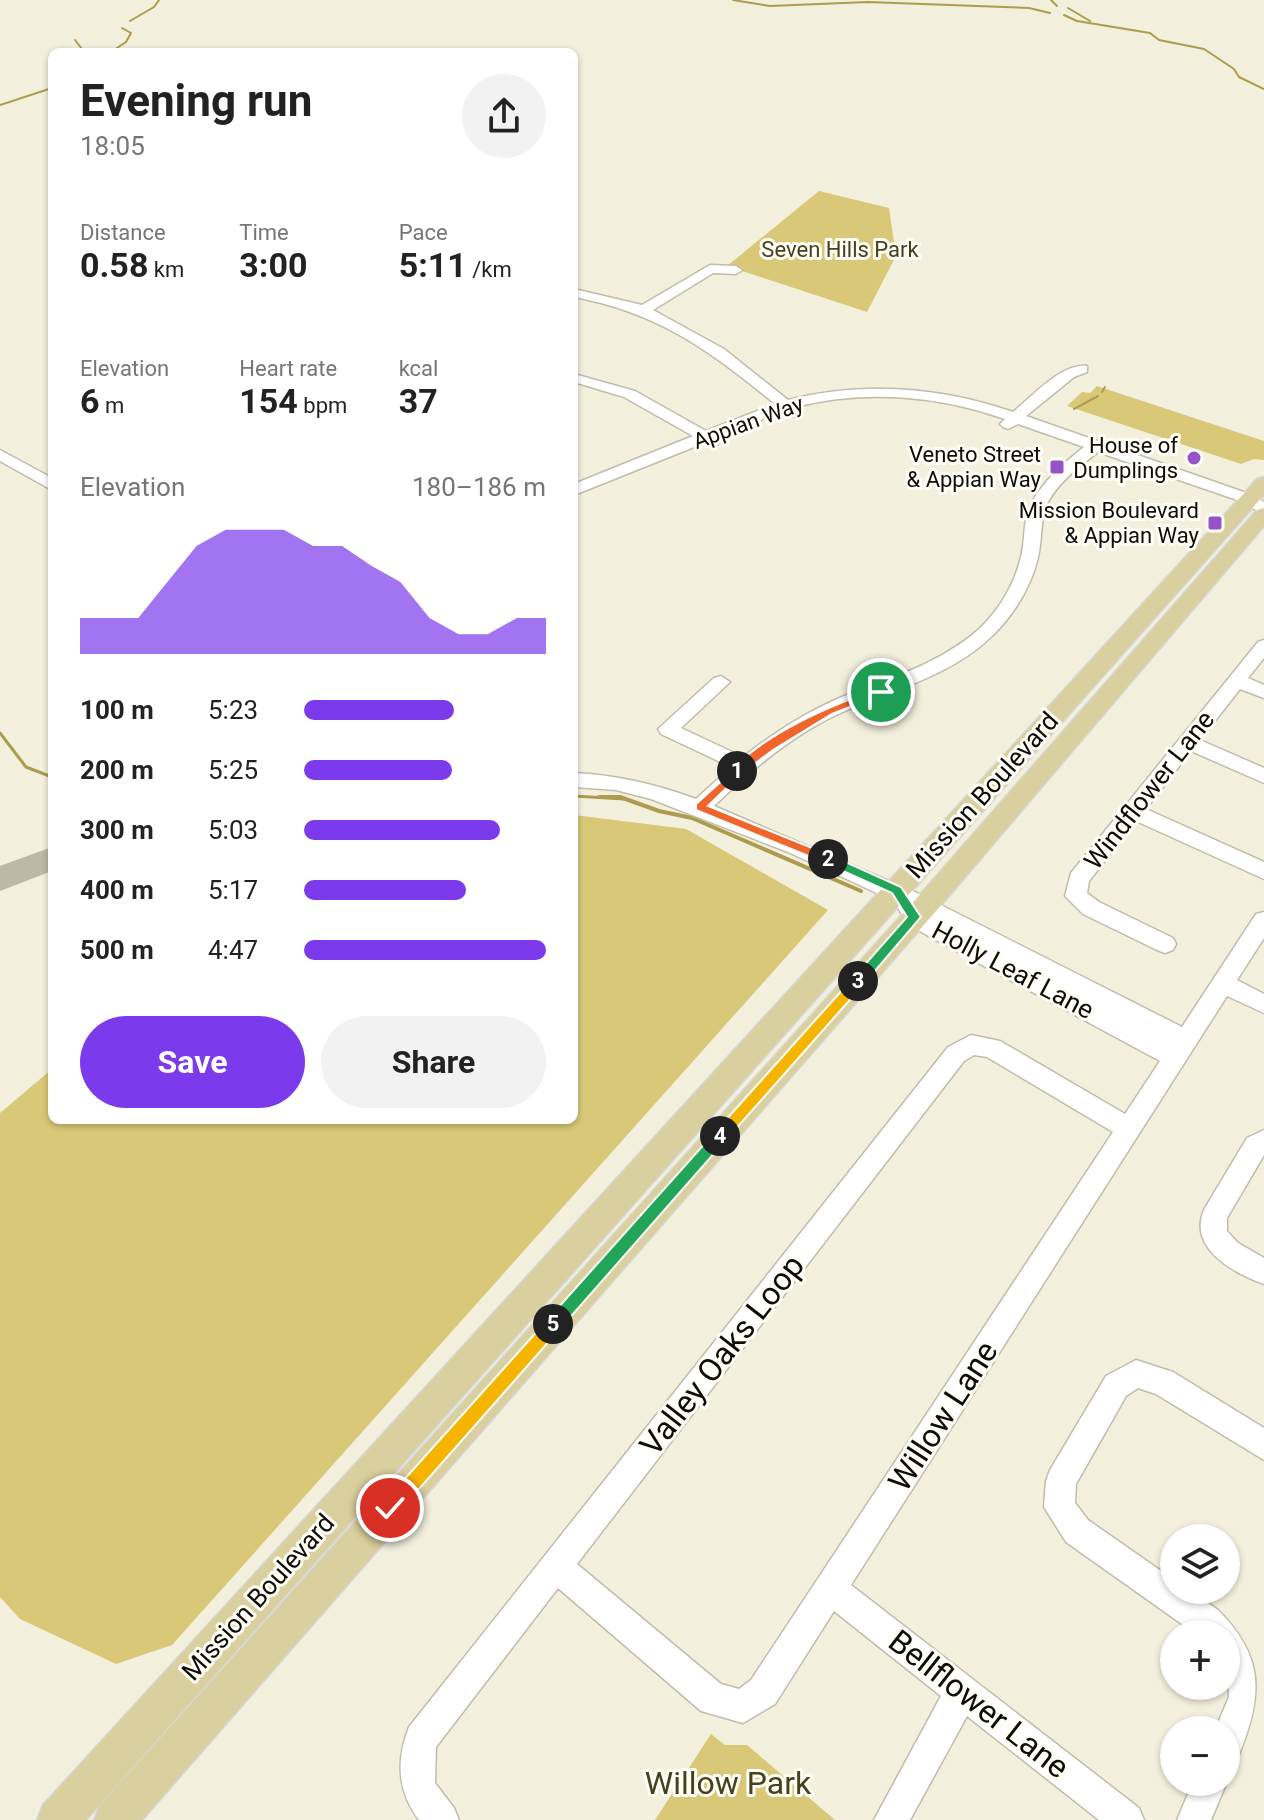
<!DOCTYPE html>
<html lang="en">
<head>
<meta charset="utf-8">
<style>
	body { margin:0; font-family:Roboto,sans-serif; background:#f2f2f2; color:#222; height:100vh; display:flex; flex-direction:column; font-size:30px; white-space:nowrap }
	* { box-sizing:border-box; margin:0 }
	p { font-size:26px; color:#767676 }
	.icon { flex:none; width:44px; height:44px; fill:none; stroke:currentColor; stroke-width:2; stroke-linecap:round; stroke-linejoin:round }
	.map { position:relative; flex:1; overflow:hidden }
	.panel { position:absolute; left:48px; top:48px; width:530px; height:1076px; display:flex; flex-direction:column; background:#fff; border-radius:12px; box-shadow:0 2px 6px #0004 }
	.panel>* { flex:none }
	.tools { position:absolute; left:1160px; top:1524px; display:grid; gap:16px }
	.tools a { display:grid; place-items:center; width:80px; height:80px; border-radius:50%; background:#fff; box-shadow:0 2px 6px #0004; font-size:40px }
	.pin { position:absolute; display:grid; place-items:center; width:68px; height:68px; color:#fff; margin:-34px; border:4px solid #fff; border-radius:50%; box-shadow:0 2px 8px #0007 }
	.km { position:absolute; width:40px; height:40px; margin:-20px; border-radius:50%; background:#222; color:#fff; font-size:22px; line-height:40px; text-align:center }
	.round { display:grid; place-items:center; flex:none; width:84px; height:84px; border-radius:42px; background:#f2f2f2 }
	.summary { display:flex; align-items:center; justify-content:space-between; height:136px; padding:0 32px }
	h1 { font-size:44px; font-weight:700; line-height:60px }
	.stats { display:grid; grid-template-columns:repeat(3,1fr); gap:12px; height:136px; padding:8px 32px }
	.stats div { display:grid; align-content:center }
	.stats b { font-size:34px; font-weight:700 }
	.stats small { font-size:22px; font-weight:400 }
	.stats p { font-size:22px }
	.chart { height:224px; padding:16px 32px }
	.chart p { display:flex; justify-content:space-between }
	.chart svg { width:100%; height:144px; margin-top:8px; fill:#7c3aed; opacity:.7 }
	.action { display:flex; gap:16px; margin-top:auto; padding:16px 32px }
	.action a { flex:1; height:92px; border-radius:48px; background:#7c3aed; color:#fff; font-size:32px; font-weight:700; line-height:92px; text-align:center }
	.action a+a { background:#f2f2f2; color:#222 }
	ul { padding:0 32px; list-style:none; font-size:26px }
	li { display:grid; grid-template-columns:128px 96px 1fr; align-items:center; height:60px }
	li i { height:20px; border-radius:10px; background:#7c3aed }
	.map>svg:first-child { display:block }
	.green { fill:#d8c878 }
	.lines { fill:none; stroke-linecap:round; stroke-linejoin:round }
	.stream-far2 { stroke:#ad9c4d; stroke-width:2 }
	.stream-far1 { stroke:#ad9c4d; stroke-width:3 }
	.stream { stroke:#ad9c4d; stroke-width:4 }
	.building { fill:#bdb9a8 }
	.minor-casing { stroke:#c0bcab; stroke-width:3 }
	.major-casing { stroke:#d8d8d7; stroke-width:3 }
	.minor { fill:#fff; fill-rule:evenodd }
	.major { fill:#dacf9e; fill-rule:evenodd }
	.split-1 { fill:#f0652b; stroke:#fff; stroke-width:2 }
	.split-2 { fill:#f0652b; stroke:#fff; stroke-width:2 }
	.split-3 { fill:#22a559; stroke:#fff; stroke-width:2 }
	.split-4 { fill:#f5b400; stroke:#fff; stroke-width:2 }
	.split-5 { fill:#22a559; stroke:#fff; stroke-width:2 }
	.split-6 { fill:#f5b400; stroke:#fff; stroke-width:2 }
	.poi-dot { fill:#9553c8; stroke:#fefdf6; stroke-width:3 }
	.labels { text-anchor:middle; stroke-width:6; stroke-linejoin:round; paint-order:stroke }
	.far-park-label { font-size:22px; fill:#47401d; stroke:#fefdf6 }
	.far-street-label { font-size:22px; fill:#0d0c07; stroke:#fefdf6 }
	.far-poi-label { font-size:22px; fill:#0d0c07; stroke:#fefdf6; text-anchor:end }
	.street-label { font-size:26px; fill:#0d0c07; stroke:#fefdf6 }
	.near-street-label { font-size:32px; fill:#0d0c07; stroke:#fefdf6 }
	.near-park-label { font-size:32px; fill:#47401d; stroke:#fefdf6 }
</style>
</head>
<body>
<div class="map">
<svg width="1264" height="1820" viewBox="0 0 1264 1820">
	<rect width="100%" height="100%" fill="#f4f0de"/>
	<!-- green -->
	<g class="green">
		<polygon points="819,191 889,208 896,256 867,312 727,266"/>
		<polygon points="1097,386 1264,441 1264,460 1254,459 1241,464 1067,406 1082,392 1090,393"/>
		<polygon points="574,815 686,829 828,910 172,1645 116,1664 20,1619 0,1597 0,1113 52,1069 52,1120 574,1120"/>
		<polygon points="711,1734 725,1745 747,1745 835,1820 655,1820"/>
	</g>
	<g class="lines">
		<!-- stream-far2 -->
		<g class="stream-far2">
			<polyline points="733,0 770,6 868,2 1029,8 1050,13"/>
			<polyline points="1051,0 1057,6"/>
			<polyline points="1068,8 1090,21"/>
			<polyline points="1064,15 1077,21 1150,33 1159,40 1204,49 1234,69 1239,77 1264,89"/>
			<polyline points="130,21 154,7 159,0"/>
			<polyline points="75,40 82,49 100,52"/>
			<polyline points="111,52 126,42 131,33 122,28"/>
			<polyline points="0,105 52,88"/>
			<polyline points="1102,392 1105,387"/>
			<polyline points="1074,409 1098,396"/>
		</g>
		<!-- stream-far1 -->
		<g class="stream-far1">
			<polyline points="0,733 26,767 52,777"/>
			<polyline points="574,796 624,799"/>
		</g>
		<!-- stream -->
		<polyline class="stream" points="599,797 620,797 659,811 692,818 861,891"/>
	</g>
	<!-- building -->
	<polygon class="building" points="52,847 52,871 0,891 0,866"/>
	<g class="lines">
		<!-- minor casing -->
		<g class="minor-casing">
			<g id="minor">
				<path d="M710 265 736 266 742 270 736 274 713 273 653 310 724 349 788 400C863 381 941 387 1013 412 1033 396 1061 363 1087 366V372L1074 377 1026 416 1255 496 1264 502V515L1243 502 1098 452C1080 466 1058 482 1047 504 1041 517 1042 531 1040 546 1036 579 1016 613 992 636 949 678 889 690 836 715 790 737 750 771 714 806L917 893 1182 1027 1256 914 1264 912V938L1237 980 1264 994V1013L1227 996 851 1585 1139 1808 1144 1820H1099L967 1716 910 1820H874L941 1696 834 1611 775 1704 743 1723 701 1711 558 1588 436 1747 435 1783 454 1808 459 1820H419C397 1791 396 1760 409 1727L948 1047 971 1035 1000 1041 1125 1114 1160 1061 930 937 907 923 894 901 788 852 651 799 616 790 574 787V773C616 775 656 784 696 799L731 767 661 734 658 729 714 678 721 676 730 682 681 728 743 757C774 733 806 712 842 697 889 678 938 665 978 630 1001 609 1019 577 1023 546 1025 532 1024 518 1031 504 1043 481 1064 463 1084 447L1018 424 1008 429 1003 427 1000 424 1005 419C939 396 865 389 796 407L802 413 795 417 783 411 716 438 720 442 717 445 704 443 574 495V484L693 436 624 397 574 382V374L635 391 706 431 775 404C711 351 657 312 574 297V289L642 305ZM974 1055 987 1057 1113 1132 751 1680 739 1689 721 1684 577 1564 964 1061Z"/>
				<polygon points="0,450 52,478 52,490 0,461"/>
				<polygon points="1264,640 1264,658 1248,678 1264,685 1264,698 1240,689 1200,740 1264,768 1264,783 1191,751 1146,809 1264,862 1264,879 1136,821 1089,881 1087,893 1099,902 1173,938 1176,944 1173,950 1165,953 1157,950 1083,914 1065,896 1071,873 1258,642"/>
				<path d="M1264 1130V1155L1227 1218V1231L1238 1243 1264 1258V1284C1233 1273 1186 1247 1205 1208L1247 1138Z"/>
				<path d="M1136 1360 1173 1372 1264 1428V1460L1156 1394 1138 1388 1126 1396 1076 1484 1075 1503 1088 1520 1174 1580V1590C1192 1590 1203 1600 1218 1610 1264 1656 1264 1694 1238 1757L1226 1762V1730H1215L1229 1697 1226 1634H1196L1066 1542 1044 1507 1046 1481 1050 1470 1106 1376Z"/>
				<polygon points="1226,1779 1227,1782 1211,1820 1177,1820 1193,1782 1226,1782"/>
			</g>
		</g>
		<!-- major casing -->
		<g class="major-casing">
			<g id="major">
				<polygon points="1264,477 1264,495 86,1820 37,1820 43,1805 1257,479"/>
				<polygon points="1264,508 1264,526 943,903 142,1820 94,1820 100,1805 925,889 1257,510"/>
			</g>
		</g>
		<!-- minor -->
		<use href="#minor" class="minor"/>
		<!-- major -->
		<use href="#major" class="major"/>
	</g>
	<!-- split-1 -->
	<path class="split-1" d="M877 689 887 692 832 714 773 750 741 774 731 771C766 732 830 706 877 689Z"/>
	<!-- split-2 -->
	<polygon class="split-2" points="737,767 741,768 741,774 708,806 832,856 832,862 823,862 696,810 696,804"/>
	<!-- split-3 -->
	<polygon class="split-3" points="828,854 901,887 921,917 863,985 858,987 851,981 853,978 907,917 892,893 823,862 823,856"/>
	<!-- split-4 -->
	<polygon class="split-4" points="858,976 865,981 863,985 725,1141 715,1141 715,1132 853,978"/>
	<!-- split-5 -->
	<polygon class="split-5" points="720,1130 728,1136 725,1141 559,1330 548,1330 545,1324 548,1319 715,1132"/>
	<!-- split-6 -->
	<polygon class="split-6" points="553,1317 562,1324 559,1330 397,1514 390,1517 384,1514 381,1508 384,1502 548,1319"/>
	<!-- markers -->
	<g class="poi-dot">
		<circle cx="1194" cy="458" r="8"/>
		<rect x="1049" y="459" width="16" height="16" rx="4"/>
		<rect x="1207" y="515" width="16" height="16" rx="4"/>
	</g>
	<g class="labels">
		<!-- far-park labels -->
		<g class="far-park-label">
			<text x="840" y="257">Seven Hills Park</text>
		</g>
		<!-- far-street labels -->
		<g class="far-street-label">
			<text transform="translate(748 422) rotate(-20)" y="8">Appian Way</text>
		</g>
		<!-- far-poi labels -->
		<g class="far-poi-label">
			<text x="1178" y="453">House of<tspan x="1178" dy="25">Dumplings</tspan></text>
			<text x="1041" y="462">Veneto Street<tspan x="1041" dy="25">&amp; Appian Way</tspan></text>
			<text x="1199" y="518">Mission Boulevard<tspan x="1199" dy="25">&amp; Appian Way</tspan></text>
		</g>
		<!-- street labels -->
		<g class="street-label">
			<text transform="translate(1149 790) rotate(-52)" y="9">Windflower Lane</text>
			<text transform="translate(982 795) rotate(-48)" y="9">Mission Boulevard</text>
			<text transform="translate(1013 970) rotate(28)" y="9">Holly Leaf Lane</text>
			<text transform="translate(258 1597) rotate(-48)" y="9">Mission Boulevard</text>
		</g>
		<!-- near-street labels -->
		<g class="near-street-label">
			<text transform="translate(722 1355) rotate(-52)" y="11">Valley Oaks Loop</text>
			<text transform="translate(943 1416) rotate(-57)" y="11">Willow Lane</text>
			<text transform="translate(979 1704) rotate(38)" y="11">Bellflower Lane</text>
		</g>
		<!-- near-park labels -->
		<g class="near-park-label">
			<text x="728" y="1794">Willow Park</text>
		</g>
	</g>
</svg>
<div class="tools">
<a><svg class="icon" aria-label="layers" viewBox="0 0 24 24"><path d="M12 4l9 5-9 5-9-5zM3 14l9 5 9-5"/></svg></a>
<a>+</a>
<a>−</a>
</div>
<div class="pin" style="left:881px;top:692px;background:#1e9e55"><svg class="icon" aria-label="arrive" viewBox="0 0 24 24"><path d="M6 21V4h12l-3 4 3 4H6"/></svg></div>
<div class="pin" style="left:390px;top:1508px;background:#d93025"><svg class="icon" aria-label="check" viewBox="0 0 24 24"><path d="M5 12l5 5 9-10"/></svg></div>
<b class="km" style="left:737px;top:771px">1</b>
<b class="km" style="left:828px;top:859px">2</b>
<b class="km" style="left:858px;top:981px">3</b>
<b class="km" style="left:720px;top:1136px">4</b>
<b class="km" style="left:553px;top:1324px">5</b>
<section class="panel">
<div class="summary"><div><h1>Evening run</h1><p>18:05</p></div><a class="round"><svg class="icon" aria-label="share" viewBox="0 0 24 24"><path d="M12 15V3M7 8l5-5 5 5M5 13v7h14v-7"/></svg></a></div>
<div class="stats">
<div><p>Distance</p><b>0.58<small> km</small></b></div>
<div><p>Time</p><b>3:00</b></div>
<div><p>Pace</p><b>5:11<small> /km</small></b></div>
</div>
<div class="stats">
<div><p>Elevation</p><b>6<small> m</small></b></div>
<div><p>Heart rate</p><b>154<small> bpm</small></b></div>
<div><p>kcal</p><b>37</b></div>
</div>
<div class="chart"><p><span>Elevation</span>180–186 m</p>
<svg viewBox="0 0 160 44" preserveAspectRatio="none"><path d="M0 44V33L10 33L20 33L30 22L40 11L50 6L60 6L70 6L80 11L90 11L100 17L110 22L120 33L130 38L140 38L150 33L160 33V44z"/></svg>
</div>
<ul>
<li><b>100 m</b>5:23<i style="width:62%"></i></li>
<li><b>200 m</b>5:25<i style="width:61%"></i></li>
<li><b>300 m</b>5:03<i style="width:81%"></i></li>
<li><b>400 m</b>5:17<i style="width:67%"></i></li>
<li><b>500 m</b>4:47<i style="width:100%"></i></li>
</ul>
<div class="action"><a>Save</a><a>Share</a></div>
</section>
</div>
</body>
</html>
